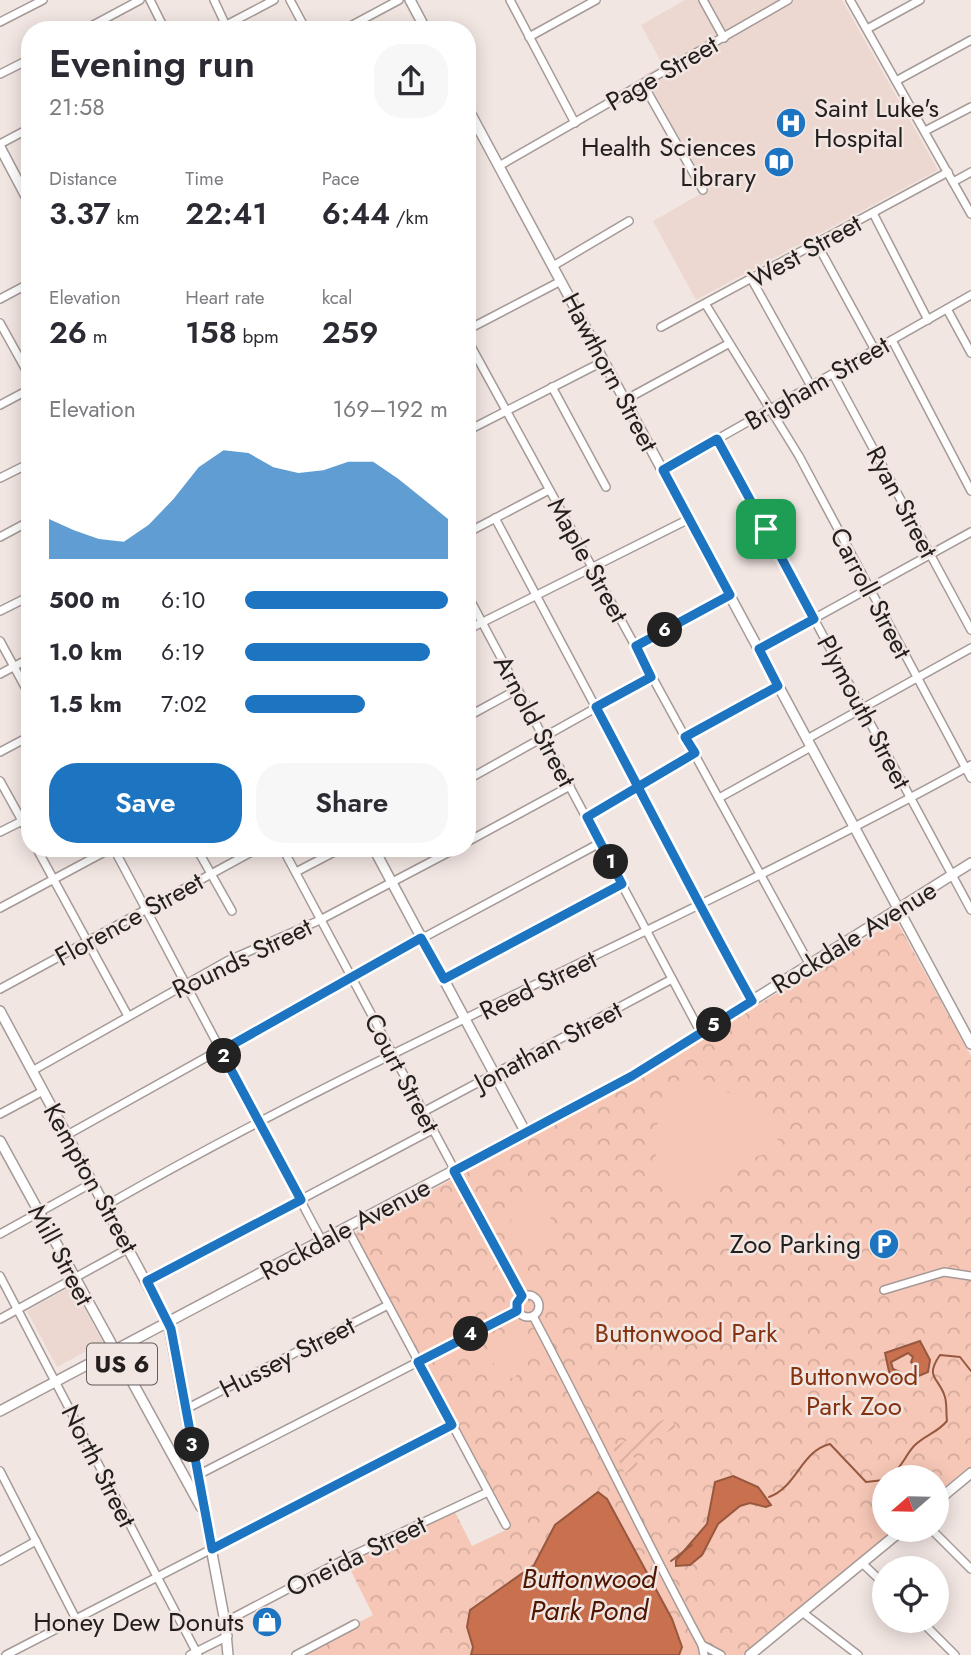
<!DOCTYPE html>
<html lang="en">
<head>
<meta charset="utf-8">
<style>
	body { margin:0; font-family:Jost,sans-serif; background:#f7f7f7; color:#2b2b33; height:100vh; display:flex; flex-direction:column; font-size:26px; white-space:nowrap }
	* { box-sizing:border-box; margin:0 }
	p { font-size:23px; color:#7c7c81 }
	.icon { flex:none; width:38px; height:38px; fill:none; stroke:currentColor; stroke-width:2; stroke-linecap:round; stroke-linejoin:round }
	.map { position:relative; flex:1; overflow:hidden }
	.side { position:absolute; left:21px; top:21px; width:455px; height:836px; display:flex; flex-direction:column; background:#fff; border-radius:28px; box-shadow:0 4px 18px #0003 }
	.side>* { flex:none }
	.needle { width:46px; rotate:250deg }
	.tools { position:absolute; left:872px; top:1465px; display:grid; gap:14px }
	.tools a { display:grid; place-items:center; width:77px; height:77px; border-radius:50%; background:#fff; box-shadow:0 4px 18px #0003; font-size:35px }
	.pin { position:absolute; display:grid; place-items:center; width:60px; height:60px; color:#fff; margin:-30px; border-radius:14px; box-shadow:0 4px 10px #0006 }
	.km { position:absolute; width:35px; height:35px; margin:-18px; border-radius:50%; background:#222; color:#fff; font-size:19px; line-height:35px; text-align:center }
	.round { display:grid; place-items:center; flex:none; width:74px; height:74px; border-radius:28px; background:#f7f7f7 }
	.overview { display:flex; align-items:center; justify-content:space-between; height:119px; padding:0 28px }
	h1 { font-size:38px; font-weight:600; line-height:52px }
	.stats { display:grid; grid-template-columns:repeat(3,1fr); gap:10px; height:119px; padding:7px 28px }
	.stats div { display:grid; align-content:center }
	.stats b { font-size:30px; font-weight:600 }
	.stats small { font-size:19px; font-weight:400 }
	.stats p { font-size:19px }
	.chart { height:196px; padding:14px 28px }
	.chart p { display:flex; justify-content:space-between }
	.chart svg { width:100%; height:126px; margin-top:7px; fill:#1d74c1; opacity:.7 }
	.cta { display:flex; gap:14px; margin-top:auto; padding:14px 28px }
	.cta a { flex:1; height:80px; border-radius:28px; background:#1d74c1; color:#fff; font-size:28px; font-weight:600; line-height:80px; text-align:center }
	.cta a+a { background:#f7f7f7; color:#2b2b33 }
	ul { padding:0 28px; list-style:none; font-size:23px }
	li { display:grid; grid-template-columns:112px 84px 1fr; align-items:center; height:52px }
	li i { height:18px; border-radius:9px; background:#1d74c1 }
	.map>svg:first-child { display:block }
	.built { fill:#ecd8d1 }
	.park { fill:url(#park-crowns) }
	.garden { fill:url(#garden-furrows) }
	.pitch { fill:#f6c7b6 }
	.water { fill:#c9704f; stroke:#975840; stroke-width:2 }
	.lines { fill:none; stroke-linecap:round; stroke-linejoin:round }
	.stream { stroke:#975840; stroke-width:2 }
	.minor-casing { stroke:#a59a97; stroke-width:10 }
	.major-casing { stroke:#a59a97; stroke-width:12 }
	.minor { stroke:#fff; stroke-width:7 }
	.major { stroke:#fff; stroke-width:9 }
	.route-casing { stroke:#fff; stroke-width:14 }
	.route { stroke:#1d74c1; stroke-width:9 }
	.labels { text-anchor:middle; stroke-width:5; stroke-linejoin:round; paint-order:stroke }
	.shield { fill:#f2e6e2; stroke:#615b59; stroke-width:2 }
	.shield-label { font-size:24px; font-weight:bold; fill:#231f1e }
	.street-label { font-size:26px; fill:#231f1e; stroke:#f2e6e2 }
	.poi-label { font-size:26px; fill:#231f1e; stroke:#f2e6e2; text-anchor:end }
	.park-label { font-size:26px; fill:#84320f; stroke:#f2e6e2 }
	.water-label { font-size:28px; font-style:italic; fill:#4e1600; stroke:#f2e6e2 }
</style>
</head>
<body>
<div class="map">
<svg width="971" height="1655" viewBox="0 0 971 1655">
	<defs>
		<pattern id="park-crowns" width="20" height="18" patternUnits="userSpaceOnUse" patternTransform="scale(1.75)"><rect width="20" height="18" fill="#f6c7b6"/><path d="M2 6a3 3 0 1 1 6 0M12 15a3 3 0 1 1 6 0" fill="none" stroke="#d3aa9c"/></pattern>
		<pattern id="garden-furrows" width="10" height="10" patternUnits="userSpaceOnUse" patternTransform="scale(1.75)"><rect width="10" height="10" fill="#f6c7b6"/><path d="M-1 1l2-2M0 10L10 0M9 11l2-2" fill="none" stroke="#d3aa9c"/></pattern>
	</defs>
	<rect width="100%" height="100%" fill="#f2e6e2"/>
	<!-- built -->
	<g class="built">
		<polygon points="685,0 842,0 938,170 696,300 653,221 709,189 644,75 663,65 641,25"/>
		<polygon points="72,1286 103,1342 57,1367 27,1311"/>
	</g>
	<!-- park -->
	<polygon class="park" points="896,920 971,1056 971,1468 936,1496 936,1477 884,1477 884,1530 896,1530 743,1655 296,1655 373,1615 345,1559 454,1510 472,1546 508,1529 356,1237 357,1231 644,1075"/>
	<!-- garden -->
	<polygon class="garden" points="670,1416 676,1427 631,1452 639,1466 625,1474 613,1448"/>
	<!-- pitch -->
	<g class="pitch">
		<polygon points="685,1070 761,1109 774,1120 778,1141 765,1154 739,1162 698,1209 669,1178 650,1144 664,1106"/>
		<path d="M522 1194C545 1200 553 1209 552 1234L545 1244 512 1235 506 1237 502 1231 510 1224Z"/>
		<polygon points="511,1333 520,1336 529,1351 524,1355 525,1369 513,1378 501,1375 492,1361 493,1354 499,1349 493,1340"/>
	</g>
	<!-- water -->
	<g class="water">
		<polygon points="920,1341 930,1360 928,1372 916,1377 913,1373 915,1366 911,1362 913,1357 908,1353 891,1362 893,1369 900,1372 894,1382 891,1381 885,1353"/>
		<polygon points="733,1476 758,1487 771,1505 766,1507 750,1503 740,1506 718,1524 702,1555 690,1565 676,1566 676,1560 707,1524 715,1482"/>
		<polygon points="598,1492 607,1499 672,1619 682,1647 679,1655 471,1655 473,1647 467,1627 470,1610 534,1565 555,1525"/>
	</g>
	<g class="lines">
		<!-- stream -->
		<g class="stream">
			<path d="M889 1477C902 1468 904 1457 914 1446 925 1435 937 1433 947 1421 946 1414 947 1404 945 1397 939 1377 924 1378 940 1355L960 1357 971 1371"/>
			<path d="M769 1497C797 1487 801 1451 830 1444L866 1482 884 1480"/>
			<polyline points="671,1561 692,1545"/>
		</g>
		<!-- minor casing -->
		<g class="minor-casing">
			<g id="minor">
				<polyline points="150,0 165,30"/>
				<polyline points="214,0 228,30"/>
				<polyline points="290,0 306,30"/>
				<polyline points="510,0 575,123"/>
				<polyline points="703,0 724,38"/>
				<polyline points="850,0 971,214"/>
				<polyline points="0,22 43,0"/>
				<polyline points="867,29 920,0"/>
				<polyline points="84,30 140,0"/>
				<polyline points="217,30 274,0"/>
				<polyline points="343,30 399,0"/>
				<polyline points="529,37 596,0"/>
				<polyline points="0,74 30,59"/>
				<polyline points="896,81 971,40"/>
				<polyline points="643,84 703,190"/>
				<polyline points="925,131 971,107"/>
				<polyline points="0,144 30,128"/>
				<polyline points="499,166 788,0"/>
				<polyline points="953,182 971,172"/>
				<polyline points="873,213 928,320"/>
				<polyline points="817,244 875,350"/>
				<polyline points="553,266 629,221"/>
				<polyline points="752,280 811,386"/>
				<polyline points="0,299 30,283"/>
				<polyline points="706,305 799,456 971,778"/>
				<polyline points="947,309 971,353"/>
				<polyline points="0,323 30,377"/>
				<polyline points="661,327 948,172"/>
				<polyline points="467,330 561,281"/>
				<polyline points="467,339 810,965"/>
				<polyline points="892,340 971,491"/>
				<polyline points="833,374 971,630"/>
				<polyline points="552,387 606,487"/>
				<polyline points="625,400 728,344"/>
				<polyline points="0,405 30,389"/>
				<polyline points="467,431 604,361"/>
				<polyline points="717,439 971,910"/>
				<polyline points="663,470 971,295"/>
				<polyline points="0,478 30,463"/>
				<polyline points="495,518 752,1001"/>
				<polyline points="467,533 549,490"/>
				<polyline points="0,537 30,521"/>
				<polyline points="467,594 701,1033"/>
				<polyline points="0,611 24,599 30,590"/>
				<polyline points="467,630 689,519"/>
				<polyline points="0,641 30,696"/>
				<polyline points="636,646 730,595"/>
				<polyline points="759,649 971,532"/>
				<polyline points="0,674 30,658"/>
				<polyline points="467,717 518,689"/>
				<polyline points="685,737 778,686"/>
				<polyline points="807,739 971,648"/>
				<polyline points="0,752 30,736"/>
				<polyline points="467,780 651,677"/>
				<polyline points="0,781 30,835"/>
				<polyline points="719,798 811,747"/>
				<polyline points="587,817 695,753"/>
				<polyline points="0,832 30,817"/>
				<polyline points="467,842 570,786"/>
				<polyline points="37,849 128,1016"/>
				<polyline points="114,849 322,1241"/>
				<polyline points="197,849 232,911"/>
				<polyline points="283,849 522,1296"/>
				<polyline points="296,872 340,849"/>
				<polyline points="0,908 110,849"/>
				<polyline points="444,979 622,884"/>
				<polyline points="0,989 257,849"/>
				<polyline points="32,1071 227,961 320,920 455,849"/>
				<polyline points="423,1112 672,979"/>
				<polyline points="0,1114 43,1091"/>
				<polyline points="67,1135 350,977 600,843"/>
				<path d="M105 1206C386 1045 687 921 971 765"/>
				<polyline points="347,1228 506,1525"/>
				<polyline points="0,1234 92,1183"/>
				<polyline points="0,1276 198,1655"/>
				<polyline points="147,1281 432,1130"/>
				<polyline points="884,1290 944,1272 971,1276"/>
				<circle cx="528" cy="1306" r="11"/>
				<path d="M533 1316C591 1425 643 1536 702 1645L704 1655"/>
				<polyline points="0,1319 129,1248"/>
				<polyline points="186,1409 388,1305"/>
				<polyline points="0,1471 76,1619"/>
				<polyline points="198,1475 517,1311"/>
				<polyline points="932,1530 971,1569"/>
				<polyline points="0,1561 36,1541"/>
				<polyline points="862,1563 884,1584"/>
				<polyline points="802,1612 858,1655"/>
				<polyline points="920,1620 955,1655"/>
				<polyline points="225,1622 345,1559 488,1492"/>
				<polyline points="702,1645 721,1655"/>
				<polyline points="6,1655 452,1425"/>
				<polyline points="190,1655 228,1636"/>
				<polyline points="296,1655 355,1624"/>
			</g>
		</g>
		<!-- major casing -->
		<g class="major-casing">
			<g id="major">
				<polyline points="410,0 426,30"/>
				<polyline points="467,107 971,1044"/>
				<polyline points="0,147 30,204"/>
				<polyline points="374,849 526,1133"/>
				<polyline points="0,1011 169,1325 225,1622 228,1655"/>
				<polyline points="0,1141 201,1507"/>
				<polyline points="0,1411 632,1076 971,863"/>
				<polyline points="936,1502 971,1473"/>
				<polyline points="750,1655 902,1530"/>
			</g>
		</g>
		<!-- minor -->
		<use href="#minor" class="minor"/>
		<!-- major -->
		<use href="#major" class="major"/>
	</g>
	<g class="lines">
		<!-- route casing -->
		<g class="route-casing">
			<path id="route" d="M766 529 814 619 759 649 778 686 685 737 695 753 587 817 622 884 444 979 421 938 221 1051 301 1200 147 1281 171 1329 212 1549 452 1425 418 1362 517 1311V1303L522 1296 454 1171 632 1076 752 1001C698 904 648 805 596 707L651 677 636 646 730 595 663 470 717 439 766 529"/>
		</g>
		<!-- route -->
		<use href="#route" class="route"/>
	</g>
	<!-- icons -->
	<defs>
		<g id="hospital-disc" transform="scale(1.575)"><circle r="9.5" fill="#1d74c1" stroke="#f2e6e2"/><path d="M-5-5h3v3.5h4V-5h3V5h-3V1.5h-4V5h-3Z" fill="#fff"/></g>
		<g id="library-disc" transform="scale(1.575)"><circle r="9.5" fill="#1d74c1" stroke="#f2e6e2"/><path d="M-6-4Q-3-5.5-.7-3.5V5Q-3 3-6 4ZM6-4Q3-5.5 .7-3.5V5Q3 3 6 4Z" fill="#fff"/></g>
		<g id="parking-disc" transform="scale(1.575)"><circle r="9.5" fill="#1d74c1" stroke="#f2e6e2"/><path d="M-3.5-5.5H1a3.5 3.5 0 0 1 0 7H-1V5.5H-3.5ZM-1-3.4V-.6H.8a1.4 1.4 0 0 0 0-2.8Z" fill="#fff"/></g>
		<g id="shop-disc" transform="scale(1.575)"><circle r="9.5" fill="#1d74c1" stroke="#f2e6e2"/><path d="M-5-2.5h2.3a2.7 3.5 0 0 1 5.4 0H5L5.5 6h-11ZM-1.5-2.5h3a1.5 2.3 0 0 0-3 0Z" fill="#fff"/></g>
	</defs>
	<g fill-rule="evenodd">
		<use href="#hospital-disc" x="791" y="123"/>
		<use href="#library-disc" x="779" y="162"/>
		<use href="#parking-disc" x="884" y="1244"/>
		<use href="#shop-disc" x="267" y="1622"/>
	</g>
	<g class="labels">
		<!-- shield labels -->
		<rect class="shield" x="87" y="1343.5" width="70" height="41" rx="5"/>
		<g class="shield-label">
			<text x="122" y="1372">US 6</text>
		</g>
		<!-- street labels -->
		<g class="street-label">
			<text transform="translate(662 73) rotate(-30)" y="9">Page Street</text>
			<text transform="translate(805 251) rotate(-29)" y="9">West Street</text>
			<text transform="translate(610 372) rotate(62)" y="9">Hawthorn Street</text>
			<text transform="translate(817 383) rotate(-30)" y="9">Brigham Street</text>
			<text transform="translate(902 502) rotate(62)" y="9">Ryan Street</text>
			<text transform="translate(588 560) rotate(61)" y="9">Maple Street</text>
			<text transform="translate(871 593) rotate(62)" y="9">Carroll Street</text>
			<text transform="translate(864 712) rotate(62)" y="9">Plymouth Street</text>
			<text transform="translate(535 721) rotate(62)" y="9">Arnold Street</text>
			<text transform="translate(129 919) rotate(-29)" y="9">Florence Street</text>
			<text transform="translate(854 937) rotate(-32)" y="9">Rockdale Avenue</text>
			<text transform="translate(242 958) rotate(-26)" y="9">Rounds Street</text>
			<text transform="translate(538 985) rotate(-26)" y="9">Reed Street</text>
			<text transform="translate(548 1046) rotate(-28)" y="9">Jonathan Street</text>
			<text transform="translate(402 1073) rotate(62)" y="9">Court Street</text>
			<text transform="translate(91 1178) rotate(61)" y="9">Kempton Street</text>
			<text transform="translate(345 1229) rotate(-28)" y="9">Rockdale Avenue</text>
			<text transform="translate(61 1255) rotate(62)" y="9">Mill Street</text>
			<text transform="translate(287 1357) rotate(-27)" y="9">Hussey Street</text>
			<text transform="translate(99 1466) rotate(63)" y="9">North Street</text>
			<text transform="translate(356 1556) rotate(-26)" y="9">Oneida Street</text>
		</g>
		<!-- poi labels -->
		<g class="poi-label">
			<text x="814" y="117" text-anchor="start">Saint Luke's<tspan x="814" dy="30">Hospital</tspan></text>
			<text x="756" y="156">Health Sciences<tspan x="756" dy="30">Library</tspan></text>
			<text x="861" y="1253">Zoo Parking</text>
			<text x="244" y="1631">Honey Dew Donuts</text>
		</g>
		<!-- park labels -->
		<g class="park-label">
			<text x="686" y="1342">Buttonwood Park</text>
			<text x="854" y="1385">Buttonwood<tspan x="854" dy="30">Park Zoo</tspan></text>
		</g>
		<!-- water labels -->
		<g class="water-label">
			<text x="589" y="1588">Buttonwood<tspan x="589" dy="32">Park Pond</tspan></text>
		</g>
	</g>
</svg>
<div class="tools">
<a><svg class="needle" viewBox="-14 -14 28 28"><path d="M0-13l5 13h-10z" fill="#e53935"/><path d="M0 13l5-13h-10z" fill="#7c7c81"/></svg></a>
<a><svg class="icon" aria-label="locate" viewBox="0 0 24 24"><circle cx="12" cy="12" r="6"/><path d="M12 2v4M12 18v4M2 12h4M18 12h4"/></svg></a>
</div>
<div class="pin" style="left:766px;top:529px;background:#1e9e55"><svg class="icon" aria-label="arrive" viewBox="0 0 24 24"><path d="M6 21V4h12l-3 4 3 4H6"/></svg></div>
<b class="km" style="left:611px;top:862px">1</b>
<b class="km" style="left:224px;top:1056px">2</b>
<b class="km" style="left:192px;top:1445px">3</b>
<b class="km" style="left:471px;top:1334px">4</b>
<b class="km" style="left:714px;top:1025px">5</b>
<b class="km" style="left:665px;top:630px">6</b>
<section class="side">
<div class="overview"><div><h1>Evening run</h1><p>21:58</p></div><a class="round"><svg class="icon" aria-label="share" viewBox="0 0 24 24"><path d="M12 15V3M7 8l5-5 5 5M5 13v7h14v-7"/></svg></a></div>
<div class="stats">
<div><p>Distance</p><b>3.37<small> km</small></b></div>
<div><p>Time</p><b>22:41</b></div>
<div><p>Pace</p><b>6:44<small> /km</small></b></div>
</div>
<div class="stats">
<div><p>Elevation</p><b>26<small> m</small></b></div>
<div><p>Heart rate</p><b>158<small> bpm</small></b></div>
<div><p>kcal</p><b>259</b></div>
</div>
<div class="chart"><p><span>Elevation</span>169–192 m</p>
<svg viewBox="0 0 160 44" preserveAspectRatio="none"><path d="M0 44V30L10 34L20 37L30 38L40 32L50 23L60 12L70 6L80 7L90 12L100 14L110 13L120 10L130 10L140 16L150 23L160 30V44z"/></svg>
</div>
<ul>
<li><b>500 m</b>6:10<i style="width:100%"></i></li>
<li><b>1.0 km</b>6:19<i style="width:91%"></i></li>
<li><b>1.5 km</b>7:02<i style="width:59%"></i></li>
</ul>
<div class="cta"><a>Save</a><a>Share</a></div>
</section>
</div>
</body>
</html>
